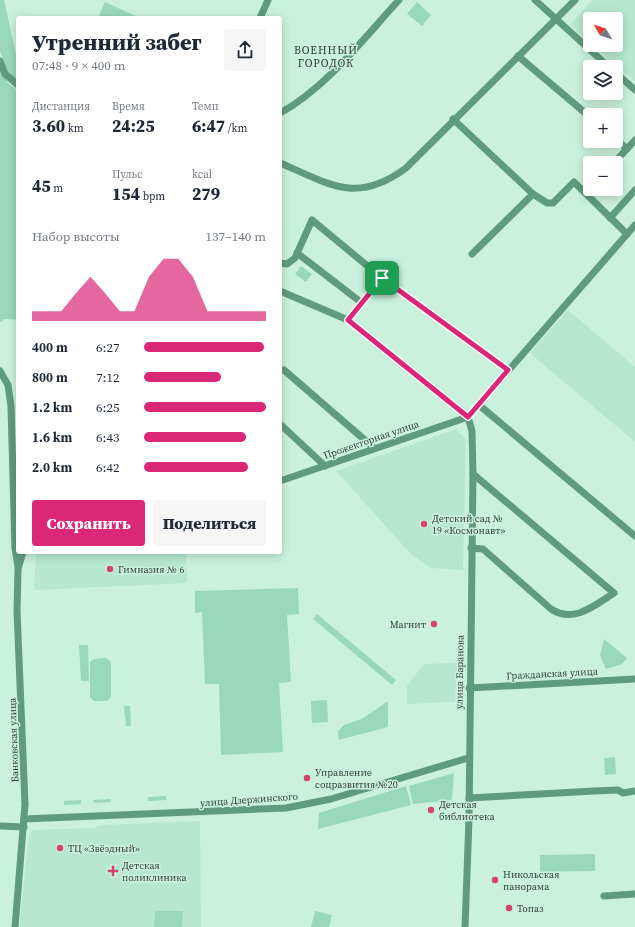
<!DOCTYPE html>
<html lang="ru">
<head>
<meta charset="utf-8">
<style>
	body { margin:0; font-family:"Source Serif 4",serif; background:#f6f6f7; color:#1f2937; height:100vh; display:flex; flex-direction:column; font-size:15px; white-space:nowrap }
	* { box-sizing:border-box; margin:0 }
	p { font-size:13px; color:#747a83 }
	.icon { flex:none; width:22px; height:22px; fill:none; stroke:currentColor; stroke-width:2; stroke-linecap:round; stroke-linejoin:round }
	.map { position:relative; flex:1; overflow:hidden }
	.side { position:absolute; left:16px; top:16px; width:266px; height:538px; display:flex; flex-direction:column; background:#fff; border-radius:4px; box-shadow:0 2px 10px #0003 }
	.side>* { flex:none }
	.needle { width:26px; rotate:309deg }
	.buttons { position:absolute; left:583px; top:12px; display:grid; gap:8px }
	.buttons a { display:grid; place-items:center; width:40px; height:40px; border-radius:4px; background:#fff; box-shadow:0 2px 10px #0003; font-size:20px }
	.pin { position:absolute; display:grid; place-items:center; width:34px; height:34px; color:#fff; margin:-17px; border-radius:8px; box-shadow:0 2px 6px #0006 }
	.round { display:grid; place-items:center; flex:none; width:42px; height:42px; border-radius:4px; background:#f6f6f7 }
	.head { display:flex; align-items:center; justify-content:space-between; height:68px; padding:0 16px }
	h1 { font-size:22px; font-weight:800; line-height:30px }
	.metrics { display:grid; grid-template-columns:repeat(3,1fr); gap:6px; height:68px; padding:4px 16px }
	.metrics div { display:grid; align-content:center }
	.metrics b { font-size:17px; font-weight:800 }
	.metrics small { font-size:11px; font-weight:400 }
	.metrics p { font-size:11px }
	.chart { height:112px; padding:8px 16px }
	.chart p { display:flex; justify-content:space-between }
	.chart svg { width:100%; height:72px; margin-top:4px; fill:#db2777; opacity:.7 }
	.button { display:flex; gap:8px; margin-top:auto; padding:8px 16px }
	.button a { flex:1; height:46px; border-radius:4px; background:#db2777; color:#fff; font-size:16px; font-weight:800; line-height:46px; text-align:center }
	.button a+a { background:#f6f6f7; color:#1f2937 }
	ul { padding:0 16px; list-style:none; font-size:13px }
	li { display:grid; grid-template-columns:64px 48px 1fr; align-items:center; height:30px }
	li i { height:10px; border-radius:5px; background:#db2777 }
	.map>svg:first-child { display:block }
	.built { fill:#b7e7d1 }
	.green { fill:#99d8bc }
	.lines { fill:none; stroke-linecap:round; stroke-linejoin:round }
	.minor { stroke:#609b81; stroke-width:7 }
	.route-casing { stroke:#fff; stroke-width:8 }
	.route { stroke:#db2777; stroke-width:5 }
	.poi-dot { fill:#d2446e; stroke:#caf1de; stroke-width:1.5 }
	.labels { text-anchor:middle; stroke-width:3; stroke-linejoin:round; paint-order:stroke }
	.street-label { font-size:10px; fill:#304039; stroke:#caf1de }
	.poi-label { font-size:10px; fill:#304039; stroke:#caf1de; text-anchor:start }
	.neighbourhood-label { font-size:11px; letter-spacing:1px; fill:#304039; stroke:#caf1de }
</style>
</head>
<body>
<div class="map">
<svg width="635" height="927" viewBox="0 0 635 927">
	<rect width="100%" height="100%" fill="#caf1de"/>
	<!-- built -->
	<g class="built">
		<polygon points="592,0 635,0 635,81 593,45 616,45 616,19 590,19 590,43 570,25"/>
		<polygon points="568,310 635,367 635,442 530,353"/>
		<polygon points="456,429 466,439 463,570 431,568 411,554 336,471"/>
		<polygon points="36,552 186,552 187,583 34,590"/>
		<polygon points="457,663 455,702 407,704 407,686 424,664"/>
		<polygon points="200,821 201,927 19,927 29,836 33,830 93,828 101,825"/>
	</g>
	<!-- green -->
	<g class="green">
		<polygon points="0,0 4,0 18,64 18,83 8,74 0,51"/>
		<polygon points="105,2 140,18 98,18"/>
		<polygon points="417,2 431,15 422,26 407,14"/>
		<polygon points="0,69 8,83 18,91 18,320 5,319 0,322"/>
		<polygon points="301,266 312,274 306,282 295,274"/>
		<polygon points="298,588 299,614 287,615 291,682 279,683 283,752 221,755 219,684 205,684 202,612 195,613 195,591"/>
		<polygon points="317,614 396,680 392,685 313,619"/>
		<polygon points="604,639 627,658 622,664 606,669 600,655"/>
		<polygon points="79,645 88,645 89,681 81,681"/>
		<polygon points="106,658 111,662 111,697 107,701 94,701 90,697 90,662 94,659"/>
		<polygon points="327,700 328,722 312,723 311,701"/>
		<polygon points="388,701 388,727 339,740 338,731 344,725 362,719"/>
		<polygon points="124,706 130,706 131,726 126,726"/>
		<polygon points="615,757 616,774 605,775 604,758"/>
		<polygon points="454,773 452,800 413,804 409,786"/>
		<polygon points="406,786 411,805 318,829 319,813"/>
		<polygon points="166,796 166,800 148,801 148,797"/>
		<polygon points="111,799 111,802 94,803 93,800"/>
		<polygon points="81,800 81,804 64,805 64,801"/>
		<polygon points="595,854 595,871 540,872 540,855"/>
		<polygon points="155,911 183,911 182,927 154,927"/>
		<polygon points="315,911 332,915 329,927 311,927"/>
	</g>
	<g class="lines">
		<!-- minor -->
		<g class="minor">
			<polyline points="535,0 609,67"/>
			<polyline points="260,18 268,0"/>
			<polyline points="518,56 590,117"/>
			<polyline points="0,61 5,74 18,85"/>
			<polyline points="616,73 635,90"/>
			<path d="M280 113C326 88 364 38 399 0"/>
			<polyline points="453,119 533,194 547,203 553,203 574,182 627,234"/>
			<polyline points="616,139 627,149"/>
			<path d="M280 163C330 184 356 205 406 168L575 0"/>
			<polyline points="614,163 635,140"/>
			<polyline points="610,218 635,190"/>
			<polyline points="297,253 362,303"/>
			<polyline points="472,254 533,194"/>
			<polyline points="280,263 287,264 295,258 312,220 382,278 508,370"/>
			<polyline points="280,291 348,320 468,417"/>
			<polyline points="348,320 382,278"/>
			<polyline points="284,370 374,448"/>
			<polyline points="0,371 8,385 11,406 15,548 18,567"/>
			<polyline points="479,405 635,536"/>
			<polyline points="468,417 635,225"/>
			<polyline points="280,424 325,466"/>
			<polyline points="280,481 468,417"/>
			<path d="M471 548 483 549 551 609C574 624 595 605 614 593L473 474"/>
			<polyline points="469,688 635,679"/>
			<polyline points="469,798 594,791 618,790 623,793 635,791"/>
			<polyline points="24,819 286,808 331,799 468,758"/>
			<polyline points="0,826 24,827"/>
			<polyline points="604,896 635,894"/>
			<polyline points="15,927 25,804 17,611 18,569 23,552"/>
			<polyline points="465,927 469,819 473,474 472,431 468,417"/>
		</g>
	</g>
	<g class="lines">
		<!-- route casing -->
		<g class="route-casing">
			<polygon id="route" points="382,278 508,370 468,417 348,320"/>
		</g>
		<!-- route -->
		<use href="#route" class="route"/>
	</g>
	<!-- markers -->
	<g class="poi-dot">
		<circle cx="424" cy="524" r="4"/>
		<circle cx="110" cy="569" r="4"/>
		<circle cx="434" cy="624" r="4"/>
		<circle cx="307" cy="778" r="4"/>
		<circle cx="431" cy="810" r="4"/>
		<circle cx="60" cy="848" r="4"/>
		<path d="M111 865h4v4h4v4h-4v4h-4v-4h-4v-4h4z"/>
		<circle cx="495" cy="880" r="4"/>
		<circle cx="509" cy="908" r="4"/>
	</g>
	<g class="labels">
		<!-- street labels -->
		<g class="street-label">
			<text transform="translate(371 439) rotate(-19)" y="4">Прожекторная улица</text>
			<text transform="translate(459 672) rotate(-89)" y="4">улица Баранова</text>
			<text transform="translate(552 673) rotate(-3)" y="4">Гражданская улица</text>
			<text transform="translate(13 740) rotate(-92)" y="4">Банковская улица</text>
			<text transform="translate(249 799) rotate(-4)" y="4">улица Дзержинского</text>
		</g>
		<!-- poi labels -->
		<g class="poi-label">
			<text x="432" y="522">Детский сад №<tspan x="432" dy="12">19 «Космонавт»</tspan></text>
			<text x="118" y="573">Гимназия № 6</text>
			<text x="426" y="628" text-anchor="end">Магнит</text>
			<text x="315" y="776">Управление<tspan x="315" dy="12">соцразвития №20</tspan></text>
			<text x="439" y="808">Детская<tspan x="439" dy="12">библиотека</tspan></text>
			<text x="68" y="852">ТЦ «Звёздный»</text>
			<text x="122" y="869">Детская<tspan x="122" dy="12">поликлиника</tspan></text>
			<text x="503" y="878">Никольская<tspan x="503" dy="12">панорама</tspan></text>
			<text x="517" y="912">Топаз</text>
		</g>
		<!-- neighbourhood labels -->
		<g class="neighbourhood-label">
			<text x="326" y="54">ВОЕННЫЙ<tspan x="326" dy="13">ГОРОДОК</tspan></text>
		</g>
	</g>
</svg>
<div class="buttons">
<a><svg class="needle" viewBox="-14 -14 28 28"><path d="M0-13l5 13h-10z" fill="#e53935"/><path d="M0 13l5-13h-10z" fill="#747a83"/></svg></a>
<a><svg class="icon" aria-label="layers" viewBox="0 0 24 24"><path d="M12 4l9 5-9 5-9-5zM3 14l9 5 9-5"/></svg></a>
<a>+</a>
<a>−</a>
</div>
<div class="pin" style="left:382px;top:278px;background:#1e9e55"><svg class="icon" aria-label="arrive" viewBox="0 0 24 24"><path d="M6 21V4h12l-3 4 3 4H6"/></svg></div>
<section class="side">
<div class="head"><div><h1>Утренний забег</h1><p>07:48 · 9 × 400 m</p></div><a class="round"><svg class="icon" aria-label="share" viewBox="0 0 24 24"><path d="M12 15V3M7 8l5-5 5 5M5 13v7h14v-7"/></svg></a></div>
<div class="metrics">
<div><p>Дистанция</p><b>3.60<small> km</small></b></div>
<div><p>Время</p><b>24:25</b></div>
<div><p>Темп</p><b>6:47<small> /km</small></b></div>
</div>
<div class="metrics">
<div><b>45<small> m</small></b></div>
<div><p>Пульс</p><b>154<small> bpm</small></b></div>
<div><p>kcal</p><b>279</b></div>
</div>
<div class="chart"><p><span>Набор высоты</span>137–140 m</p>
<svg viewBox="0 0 160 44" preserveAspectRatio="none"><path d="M0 44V38L10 38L20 38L30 27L40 17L50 27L60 38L70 38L80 17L90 6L100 6L110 17L120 38L130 38L140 38L150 38L160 38V44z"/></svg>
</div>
<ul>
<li><b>400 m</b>6:27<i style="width:98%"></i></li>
<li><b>800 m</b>7:12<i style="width:63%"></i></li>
<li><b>1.2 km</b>6:25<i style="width:100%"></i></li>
<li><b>1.6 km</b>6:43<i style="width:84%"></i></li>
<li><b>2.0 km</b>6:42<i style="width:85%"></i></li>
</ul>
<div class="button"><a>Сохранить</a><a>Поделиться</a></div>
</section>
</div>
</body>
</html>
